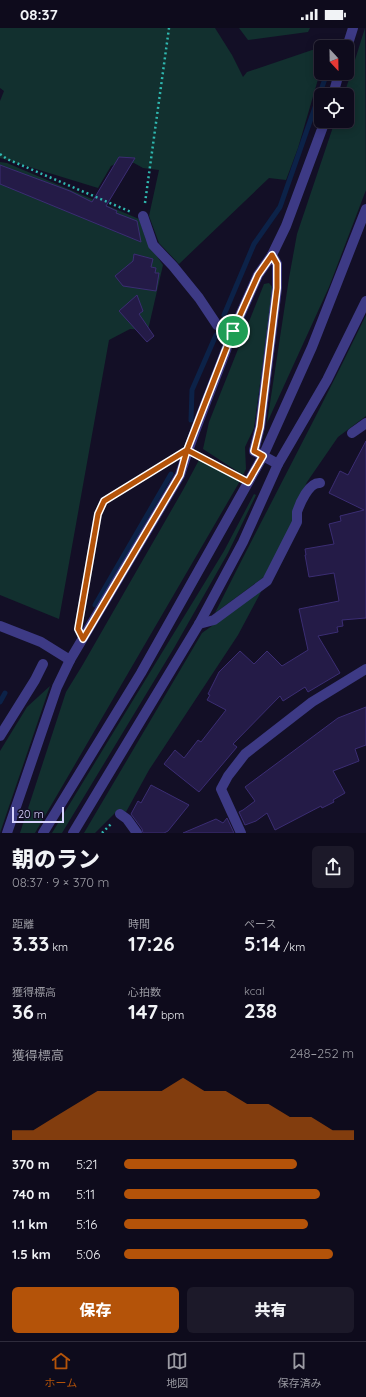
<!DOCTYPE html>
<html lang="ja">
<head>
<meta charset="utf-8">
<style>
	body { margin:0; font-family:Quicksand,"Noto Sans JP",sans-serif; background:#1c1929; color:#f1f3f6; height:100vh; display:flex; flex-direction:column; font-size:15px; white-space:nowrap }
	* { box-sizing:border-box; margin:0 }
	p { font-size:13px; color:#9b9ba3 }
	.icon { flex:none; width:22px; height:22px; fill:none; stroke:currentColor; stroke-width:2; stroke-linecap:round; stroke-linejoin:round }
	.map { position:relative; height:805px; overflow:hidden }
	.side { display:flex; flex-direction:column; background:#0e0b1c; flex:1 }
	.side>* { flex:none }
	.needle { width:26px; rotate:158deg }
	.controls { position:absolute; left:314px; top:12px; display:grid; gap:8px }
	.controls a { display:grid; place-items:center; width:40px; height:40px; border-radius:6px; background:#0e0b1c; box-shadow:0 2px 10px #0003,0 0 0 1px #2e2b3b; font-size:20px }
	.scale { position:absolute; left:12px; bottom:10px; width:52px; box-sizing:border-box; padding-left:4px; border:2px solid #d9d4ff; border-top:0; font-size:11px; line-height:14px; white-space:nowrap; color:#d9d4ff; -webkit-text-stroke:3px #130f26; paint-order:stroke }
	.pin { position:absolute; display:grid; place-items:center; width:34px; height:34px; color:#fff; margin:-17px; border:2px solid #fff; border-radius:50%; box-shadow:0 1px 4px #0007 }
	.round { display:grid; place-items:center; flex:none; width:42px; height:42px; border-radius:6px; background:#1c1929 }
	.summary { display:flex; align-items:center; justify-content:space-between; height:68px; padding:0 12px }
	h1 { font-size:22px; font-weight:800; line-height:30px }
	.metrics { display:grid; grid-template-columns:repeat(3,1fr); gap:6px; height:68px; padding:4px 12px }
	.metrics div { display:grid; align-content:center }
	.metrics b { font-size:20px; font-weight:800 }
	.metrics small { font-size:11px; font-weight:400 }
	.metrics p { font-size:11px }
	.chart { height:112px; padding:8px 12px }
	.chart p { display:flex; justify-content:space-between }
	.chart svg { width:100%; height:72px; margin-top:4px; fill:#b45309; opacity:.7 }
	.primary-button { display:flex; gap:8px; margin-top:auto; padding:8px 12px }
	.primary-button a { flex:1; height:46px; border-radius:6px; background:#b45309; color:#fff; font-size:16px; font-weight:800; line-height:46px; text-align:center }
	.primary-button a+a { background:#1c1929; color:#f1f3f6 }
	ul { padding:0 12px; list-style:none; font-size:13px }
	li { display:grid; grid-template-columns:64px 48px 1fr; align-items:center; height:30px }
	li i { height:10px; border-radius:5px; background:#b45309 }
	.status { display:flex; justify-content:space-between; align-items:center; height:28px; padding:0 20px; background:#0e0b1c; direction:ltr }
	.status svg { height:11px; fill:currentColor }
	.dock { display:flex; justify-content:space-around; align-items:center; height:56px; border-top:1px solid #2e2b3b; background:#0e0b1c; font-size:11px; color:#9b9ba3 }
	.dock a { display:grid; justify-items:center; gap:2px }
	.dock .selected { color:#b45309 }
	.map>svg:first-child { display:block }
	.green { fill:#12302f }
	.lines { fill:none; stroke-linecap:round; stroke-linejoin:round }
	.stream { stroke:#0c2248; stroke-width:5 }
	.building { fill:#241b47; stroke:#3b2d73 }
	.path { stroke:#2fb8b0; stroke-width:2.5; stroke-dasharray:2 3; stroke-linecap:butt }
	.minor { stroke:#3d3a85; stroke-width:10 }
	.route-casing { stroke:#fff; stroke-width:8 }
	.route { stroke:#b45309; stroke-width:5 }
</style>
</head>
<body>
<div class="status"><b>08:37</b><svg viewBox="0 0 49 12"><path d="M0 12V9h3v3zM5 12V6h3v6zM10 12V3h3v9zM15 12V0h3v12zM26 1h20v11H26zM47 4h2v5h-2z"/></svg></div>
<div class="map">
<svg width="366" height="805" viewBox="0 0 366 805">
	<rect width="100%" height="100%" fill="#130f26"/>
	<!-- green -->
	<g class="green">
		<polygon points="0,0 215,0 232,27 243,49 247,44 321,19 321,41 298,120 286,152 269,150 179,236 159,215 149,188 159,142 143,140 134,135 119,134 111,138 98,160 0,130 0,73 4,63 0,60"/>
		<polygon points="239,0 310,0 308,4 248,12"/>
		<polygon points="365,0 366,162 329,259 267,395 289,250 297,206 335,93 347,93 347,67 344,67"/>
		<polygon points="0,134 7,135 139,191 146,212 163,237 148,302 130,301 109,312 59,591 0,567"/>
		<polygon points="269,255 273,260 254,400 245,419 246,441 243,447 203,421 209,394 264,256"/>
		<path d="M366 287V388L338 409 307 454 293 483 294 493 268 546 215 585C265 485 318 387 366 287Z"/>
		<polygon points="199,432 240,453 35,805 20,805 66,664 82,638 183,462"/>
		<polygon points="254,466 256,467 228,525 174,620 62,805 52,805 224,523"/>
		<polygon points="262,562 238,607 149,742 126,784 119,781 95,805 84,805 202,605"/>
		<polygon points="50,658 0,805 0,723 27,679"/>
	</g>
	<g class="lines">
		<!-- stream -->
		<g class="stream">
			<polyline points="334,19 335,15"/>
			<polyline points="224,287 254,216 280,179 327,45"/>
			<polyline points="191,392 192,362 216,307"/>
			<polyline points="95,577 171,446"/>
			<polyline points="0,674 5,665"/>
		</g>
	</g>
	<!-- building -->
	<g class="building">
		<polygon points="119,129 135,130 106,178 117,183 116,185 137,193 141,214 0,156 0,137 70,163 92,174"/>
		<polygon points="134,226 153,231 151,239 156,240 155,245 159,245 156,263 123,258 115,248 133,233"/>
		<polygon points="137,267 143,283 139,286 154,308 147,314 119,283"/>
		<polygon points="366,413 366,590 342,592 343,598 337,599 338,604 318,608 340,645 308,664 305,659 283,673 280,668 233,716 237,719 199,764 164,736 175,722 184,730 198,712 201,714 226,682 207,672 210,667 208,666 219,644 240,623 254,636 267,623 282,638 308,622 299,581 339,573 334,545 309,549 305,527 306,527 305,521 334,516 329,496 341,493 340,488 364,482 329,465 340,443 348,447"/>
		<polygon points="366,679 366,717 355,721 359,733 333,743 345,765 333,772 334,774 322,780 321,778 275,802 267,785 256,793 245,797 239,784 243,782 255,773 245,759 338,690"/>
		<polygon points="151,757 189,777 168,803 164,805 143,805 142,801 131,786 138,773 141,775"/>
		<polygon points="227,790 234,805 183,805 216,791 223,795"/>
	</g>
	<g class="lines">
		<!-- path -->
		<g class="path">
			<polyline points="0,126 7,131 131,184"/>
			<polyline points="145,175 169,0"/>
			<polyline points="199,428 237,448"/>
			<polyline points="81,586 98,486 105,473 171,433"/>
			<polyline points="102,805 112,795"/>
		</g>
		<!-- minor -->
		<g class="minor">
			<polyline points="347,19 353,0"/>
			<polyline points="333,67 339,45"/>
			<polyline points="143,188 153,217 173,238 199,270 217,297 233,303 258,247 272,227 277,236 277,260 260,399 254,423 278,436"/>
			<polyline points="272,227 286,198 325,93"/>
			<polyline points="352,405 366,395"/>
			<path d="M199 596 214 592 267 553 297 494C297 491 297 487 297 484 300 475 309 454 320 455"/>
			<polyline points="0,598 41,614 70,632"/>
			<polyline points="0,708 35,652 43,636"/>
			<polyline points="120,786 127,791 137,805"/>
			<path d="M7 805 57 659 70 632 180 447C195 398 216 351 233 303"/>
			<polyline points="43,805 141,645 263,428 312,319 366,181"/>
			<polyline points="73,805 199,596 243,514 278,436 327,352 366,273"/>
			<polyline points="241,805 221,761 228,748 245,726 312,674 366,641"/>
		</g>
	</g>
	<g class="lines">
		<!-- route casing -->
		<g class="route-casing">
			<polyline id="route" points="233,303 187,422 180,447 83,611 78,601 98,486 104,473 187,422 248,454 263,428 254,423 260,399 277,260 277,236 272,227 258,247 233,303"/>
		</g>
		<!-- route -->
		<use href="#route" class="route"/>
	</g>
</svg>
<div class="controls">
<a><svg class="needle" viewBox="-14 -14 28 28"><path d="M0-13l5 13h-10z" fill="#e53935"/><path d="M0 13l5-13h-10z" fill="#9b9ba3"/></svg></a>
<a><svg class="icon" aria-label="locate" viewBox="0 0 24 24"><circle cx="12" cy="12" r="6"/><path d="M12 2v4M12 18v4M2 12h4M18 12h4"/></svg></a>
</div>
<div class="scale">20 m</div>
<div class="pin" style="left:233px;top:303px;background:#1e9e55"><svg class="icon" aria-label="arrive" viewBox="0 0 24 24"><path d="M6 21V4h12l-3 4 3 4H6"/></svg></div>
</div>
<section class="side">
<div class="summary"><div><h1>朝のラン</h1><p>08:37 · 9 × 370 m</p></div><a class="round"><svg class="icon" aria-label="share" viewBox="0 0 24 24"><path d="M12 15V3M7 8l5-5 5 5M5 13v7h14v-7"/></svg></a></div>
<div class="metrics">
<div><p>距離</p><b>3.33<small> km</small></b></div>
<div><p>時間</p><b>17:26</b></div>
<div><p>ペース</p><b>5:14<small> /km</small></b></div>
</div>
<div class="metrics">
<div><p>獲得標高</p><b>36<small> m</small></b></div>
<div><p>心拍数</p><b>147<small> bpm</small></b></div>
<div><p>kcal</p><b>238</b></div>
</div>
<div class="chart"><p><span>獲得標高</span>248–252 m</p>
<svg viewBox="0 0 160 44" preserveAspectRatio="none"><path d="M0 44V38L10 38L20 30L30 22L40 14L50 14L60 14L70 14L80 6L90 14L100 14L110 22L120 22L130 30L140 30L150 38L160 38V44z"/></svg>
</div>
<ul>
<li><b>370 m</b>5:21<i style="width:75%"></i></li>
<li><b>740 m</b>5:11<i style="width:85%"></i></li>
<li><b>1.1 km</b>5:16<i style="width:80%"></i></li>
<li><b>1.5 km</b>5:06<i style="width:91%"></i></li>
</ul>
<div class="primary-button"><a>保存</a><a>共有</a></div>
</section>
<nav class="dock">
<a class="selected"><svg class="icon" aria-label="home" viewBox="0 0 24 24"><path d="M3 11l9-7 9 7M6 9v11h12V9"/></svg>ホーム</a>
<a><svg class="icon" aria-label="map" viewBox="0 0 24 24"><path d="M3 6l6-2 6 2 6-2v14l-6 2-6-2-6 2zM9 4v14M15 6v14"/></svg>地図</a>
<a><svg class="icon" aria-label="saved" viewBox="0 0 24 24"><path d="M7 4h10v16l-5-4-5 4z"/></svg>保存済み</a>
</nav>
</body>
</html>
